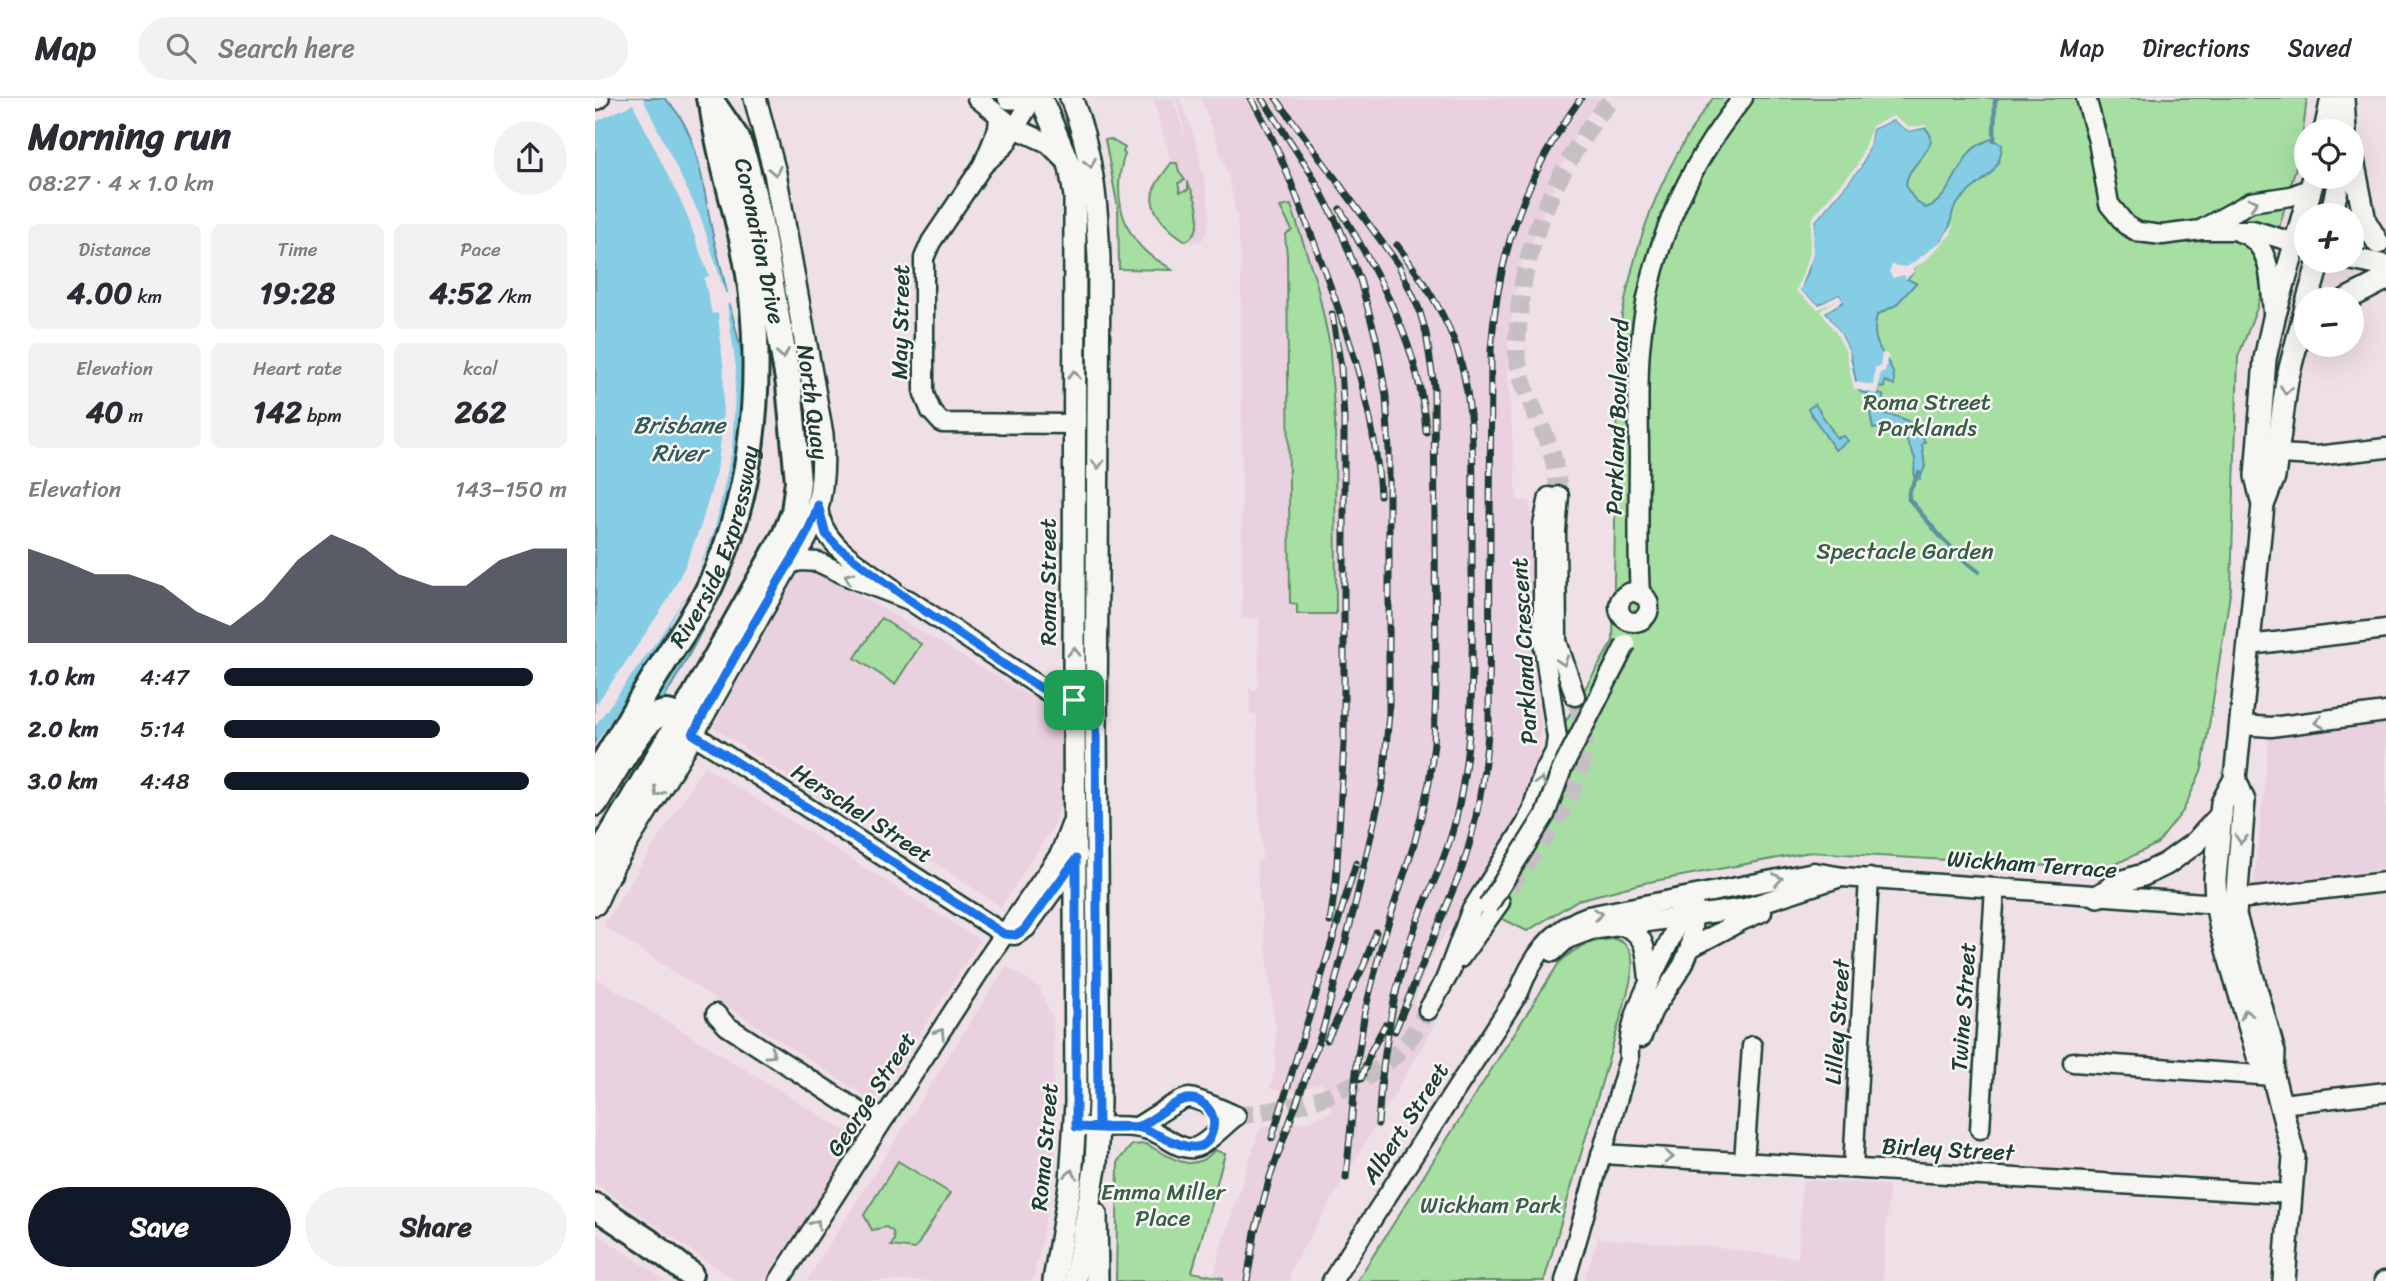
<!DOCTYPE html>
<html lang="en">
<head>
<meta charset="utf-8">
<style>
	body { margin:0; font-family:Sriracha,sans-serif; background:#f2f2f3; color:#2b2b33; height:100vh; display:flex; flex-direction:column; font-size:26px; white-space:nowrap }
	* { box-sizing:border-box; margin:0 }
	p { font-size:23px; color:#7c7c81 }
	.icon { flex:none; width:38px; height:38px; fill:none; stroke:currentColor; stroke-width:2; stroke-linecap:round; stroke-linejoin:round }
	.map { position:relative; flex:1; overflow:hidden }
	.panel { display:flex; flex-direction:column; background:#fff; width:595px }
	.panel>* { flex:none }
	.buttons { position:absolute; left:1699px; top:21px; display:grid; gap:14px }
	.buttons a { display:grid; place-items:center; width:70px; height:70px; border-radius:50%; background:#fff; box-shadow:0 7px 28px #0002; font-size:35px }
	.pin { position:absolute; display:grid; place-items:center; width:60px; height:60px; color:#fff; margin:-30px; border-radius:14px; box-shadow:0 4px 10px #0006 }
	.round { display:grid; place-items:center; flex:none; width:74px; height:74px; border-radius:37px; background:#f2f2f3 }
	.summary { display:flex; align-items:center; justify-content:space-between; height:119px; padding:0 28px }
	h1 { font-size:38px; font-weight:800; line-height:52px }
	.metrics { display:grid; grid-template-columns:repeat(3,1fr); gap:10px; height:119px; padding:7px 28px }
	.metrics div { display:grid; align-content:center; border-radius:10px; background:#f2f2f3; text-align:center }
	.metrics b { font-size:30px; font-weight:800 }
	.metrics small { font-size:19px; font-weight:400 }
	.metrics p { font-size:19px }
	.chart { height:196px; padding:14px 28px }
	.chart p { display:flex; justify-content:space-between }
	.chart svg { width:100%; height:126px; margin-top:7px; fill:#111827; opacity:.7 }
	.action { display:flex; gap:14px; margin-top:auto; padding:14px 28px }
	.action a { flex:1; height:80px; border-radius:42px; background:#111827; color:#fff; font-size:28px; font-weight:800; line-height:80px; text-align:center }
	.action a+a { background:#f2f2f3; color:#2b2b33 }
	ul { padding:0 28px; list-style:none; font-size:23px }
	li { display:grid; grid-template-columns:112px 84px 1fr; align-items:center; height:52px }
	li i { height:18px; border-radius:9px; background:#111827 }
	header { display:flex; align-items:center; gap:42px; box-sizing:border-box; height:98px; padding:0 35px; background:#fff; border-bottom:2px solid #e1e1e2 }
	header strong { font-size:33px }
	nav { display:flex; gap:38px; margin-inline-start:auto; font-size:24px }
	.search { width:490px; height:63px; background:#f2f2f3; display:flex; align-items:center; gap:18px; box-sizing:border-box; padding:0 24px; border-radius:38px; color:#7c7c81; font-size:26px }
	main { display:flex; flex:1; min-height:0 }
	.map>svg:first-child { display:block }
	.built { fill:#ead1e0 }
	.green { fill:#a7dfa3; stroke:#638e6c; stroke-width:2 }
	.water { fill:#84cde4; stroke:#5c939e; stroke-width:2 }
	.pier { fill:#efe0e7 }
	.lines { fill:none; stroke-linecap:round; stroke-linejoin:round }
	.stream { stroke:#5c939e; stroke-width:4.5 }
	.minor-tunnel { stroke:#c5bfc3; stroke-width:18; stroke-dasharray:18 9; stroke-linecap:butt }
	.minor-casing { stroke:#1f3d34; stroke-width:23 }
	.major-casing { stroke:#1f3d34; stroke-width:26 }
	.highway-casing { stroke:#1f3d34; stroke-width:30 }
	.minor { stroke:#f6f6f2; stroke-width:18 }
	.major { stroke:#f6f6f2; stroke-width:21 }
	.highway { stroke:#f6f6f2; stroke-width:24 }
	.rail-casing { stroke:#1f3d34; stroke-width:7 }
	.rail { stroke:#f6f6f2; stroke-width:4.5; stroke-dasharray:13; stroke-linecap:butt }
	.minor-bridge-casing { stroke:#1f3d34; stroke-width:23; stroke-linecap:butt }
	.minor-bridge { stroke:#f6f6f2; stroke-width:18 }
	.oneway { stroke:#8a9a93 }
	.route-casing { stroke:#fff; stroke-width:14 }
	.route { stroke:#1a73e8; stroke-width:9 }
	.labels { text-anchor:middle; stroke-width:5; stroke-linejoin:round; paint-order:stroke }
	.street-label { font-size:23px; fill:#1f3d34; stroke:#f6f6f2 }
	.park-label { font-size:23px; fill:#3a5d4a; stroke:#f6f6f2 }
	.water-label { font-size:24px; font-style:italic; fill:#335a57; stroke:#f6f6f2 }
</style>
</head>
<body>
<header>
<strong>Map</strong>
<div class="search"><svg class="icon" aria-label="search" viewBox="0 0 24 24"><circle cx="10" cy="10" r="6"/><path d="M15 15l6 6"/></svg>Search here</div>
<nav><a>Map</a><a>Directions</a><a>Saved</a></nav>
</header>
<main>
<section class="panel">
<div class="summary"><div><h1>Morning run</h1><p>08:27 · 4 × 1.0 km</p></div><a class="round"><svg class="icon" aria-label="share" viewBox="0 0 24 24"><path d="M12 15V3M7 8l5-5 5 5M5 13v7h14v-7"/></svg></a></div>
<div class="metrics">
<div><p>Distance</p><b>4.00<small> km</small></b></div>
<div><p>Time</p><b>19:28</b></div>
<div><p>Pace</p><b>4:52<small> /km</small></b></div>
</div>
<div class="metrics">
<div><p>Elevation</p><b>40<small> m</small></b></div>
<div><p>Heart rate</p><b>142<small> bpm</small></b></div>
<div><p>kcal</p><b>262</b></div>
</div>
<div class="chart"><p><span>Elevation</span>143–150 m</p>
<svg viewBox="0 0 160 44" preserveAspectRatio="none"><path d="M0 44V11L10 15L20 20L30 20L40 24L50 33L60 38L70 29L80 15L90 6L100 11L110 20L120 24L130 24L140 15L150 11L160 11V44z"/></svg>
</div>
<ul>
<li><b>1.0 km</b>4:47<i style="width:90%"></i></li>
<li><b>2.0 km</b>5:14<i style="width:63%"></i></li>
<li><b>3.0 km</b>4:48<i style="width:89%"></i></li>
</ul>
<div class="action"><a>Save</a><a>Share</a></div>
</section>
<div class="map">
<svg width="1791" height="1183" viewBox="0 0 1791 1183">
	<rect width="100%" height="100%" fill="#efe0e7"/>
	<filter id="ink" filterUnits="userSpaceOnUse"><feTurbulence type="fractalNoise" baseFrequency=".0143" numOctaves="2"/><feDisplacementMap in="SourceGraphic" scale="14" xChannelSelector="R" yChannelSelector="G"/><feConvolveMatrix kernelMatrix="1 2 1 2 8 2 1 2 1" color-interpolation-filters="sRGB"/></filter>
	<g filter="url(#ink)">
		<!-- built -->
		<g class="built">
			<polygon points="558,0 578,0 589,37 589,28 581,0 585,0 601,44 612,95 614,114 613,133 608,141 603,144 591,143 596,141 602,132 603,109 593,87 593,92 585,94 582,85 589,82 584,74 582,65 576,65"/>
			<polygon points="606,0 1006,0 989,23 974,52 935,149 929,151 914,235 912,266 922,402 935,403 937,440 936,521 941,600 946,626 943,665 924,722 837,857 818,906 844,920 696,1171 695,1183 628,1183 628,1180 619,1178 625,1152 666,1028 711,1024 737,1013 727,985 698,993 675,990 680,971 681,933 663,788 662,762 668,761 663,705 665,704 663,687 665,680 663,679 662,617 655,617 654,588 658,594 663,588 664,520 647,520 646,163 642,120 633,76"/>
			<polygon points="208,464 469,618 468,702 458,729 406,809 279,724 258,722 118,629"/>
			<polygon points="1791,624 1791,771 1659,788 1674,637"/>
			<polygon points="109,668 383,841 384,844 283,1001 278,1003 8,828"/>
			<polygon points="411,868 444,889 458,921 460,1076 438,1183 211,1183"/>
			<polygon points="0,879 267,1043 168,1183 140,1183 0,1085"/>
			<polygon points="1207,1082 1294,1087 1288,1183 989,1183 1003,1140 1117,1149 1203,1160"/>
			<polygon points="0,1134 71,1183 0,1183"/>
		</g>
		<!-- green -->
		<g class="green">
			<path d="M1118 0H1712L1706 50 1662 210 1643 259 1636 490 1607 671 1588 713 1562 746 1517 768 1471 769 1215 754 1049 785 983 802 932 833 902 818 959 643 1018 543 1023 241C1037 151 1063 74 1118 0Z"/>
			<path d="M515 41 530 50 528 54 530 56C518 90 524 128 550 153 558 161 569 165 577 172L524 171 523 110 510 42Z"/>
			<path d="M576 65H582L584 74 590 82 583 85 585 94 593 92V86C603 102 611 132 591 143 576 134 553 114 558 94 560 85 571 73 576 65Z"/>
			<polygon points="696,107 722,187 734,243 740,323 741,516 702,516 702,506 695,505 692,158 690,137 697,132 685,109"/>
			<polygon points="286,520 326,546 300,586 260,560"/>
			<path d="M1021 841C1049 852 1034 886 1029 908L949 1183H762L964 865C981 848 997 842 1021 841Z"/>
			<path d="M551 1046C576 1059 596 1078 620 1052L630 1056 597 1174 628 1180V1183H521L523 1063 537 1047Z"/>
			<polygon points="303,1063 355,1095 320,1151 296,1148 299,1142 298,1134 291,1129 277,1132 269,1117"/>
		</g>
		<!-- water -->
		<g class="water">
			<path d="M0 0H69C107 33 108 99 120 146 131 187 139 229 151 269 156 286 171 325 170 341 169 354 164 369 162 382 138 504 63 608 0 712Z"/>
			<path d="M1298 22 1314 33 1330 30C1352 49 1305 69 1312 90 1312 91 1317 98 1318 99 1322 105 1325 107 1331 110 1354 103 1362 67 1377 52 1382 47 1389 44 1396 41L1407 46C1406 82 1376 83 1360 109 1355 116 1357 127 1352 135 1344 148 1329 160 1318 170L1319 174 1312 181 1321 185 1301 207 1282 217C1272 255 1302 260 1299 287L1290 283 1289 290 1284 289 1283 296 1288 297 1289 310 1276 313 1273 296 1265 294C1259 282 1259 270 1255 257 1250 241 1240 227 1230 214L1248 204 1244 197 1224 207 1204 193 1213 174 1220 123 1265 70 1274 49 1277 31Z"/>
			<polygon points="1220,306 1242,340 1249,338 1253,343 1240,352 1213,311"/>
			<path d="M1289 312 1290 316C1308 319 1324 325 1330 344L1327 346 1330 368 1325 381 1319 379 1320 360 1309 337 1288 329 1278 331 1275 315Z"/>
		</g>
		<!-- pier -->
		<g class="pier">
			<polygon points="0,0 50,0 48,1 106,120 130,195 137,194 139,205 132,206 141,270 137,352 120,430 101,478 121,433 137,377 148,302 169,322 113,516 83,566 45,622 0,716 0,646 45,579 93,493 66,537 0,628 0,604 2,605 40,551 72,503 90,468 105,430 122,373 127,331 129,276 123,215 117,216 109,180 114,178 90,112 38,6 0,24"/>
			<polygon points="1298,18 1314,29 1330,27 1332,29 1314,33 1298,22 1277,31 1274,49 1265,70 1220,123 1217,159 1205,193 1224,207 1244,197 1248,203 1230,214 1244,233 1254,253 1260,284 1278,287 1280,269 1285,269 1287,255 1292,256 1294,261 1292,261 1290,273 1285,275 1283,296 1259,291 1251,254 1241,235 1226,214 1228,211 1243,201 1223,211 1201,193 1214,158 1217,121 1229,105 1262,68 1277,28"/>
			<polygon points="1358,126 1356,136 1330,163 1318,170 1319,174 1311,181 1309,177 1298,180 1294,174 1297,167 1311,169 1318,165 1346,143"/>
		</g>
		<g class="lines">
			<!-- stream -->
			<g class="stream">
				<polyline points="1399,42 1400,3 1402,0"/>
				<polyline points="1324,375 1314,394 1314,401 1346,439 1369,462"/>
				<polyline points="1371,464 1384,474"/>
			</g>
			<!-- minor-tunnel -->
			<g class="minor-tunnel">
				<path d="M964 398C962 382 961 366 955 350 944 320 927 292 922 260 921 251 922 242 923 233 925 166 948 103 984 46 994 30 1004 13 1019 0"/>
				<path d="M914 790C938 753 986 696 989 652 990 634 985 616 980 598"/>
				<path d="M641 1018C703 1010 770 995 812 944 820 934 826 922 833 912"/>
			</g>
			<!-- minor casing -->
			<g class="minor-casing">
				<g id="minor">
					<polyline points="382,0 420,30 453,45 469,61"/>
					<polyline points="1491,0 1503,43 1514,106 1531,127 1543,134 1567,137 1606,132 1658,132 1700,145"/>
					<polyline points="404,18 403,31 388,67 336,144 329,160 329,296 336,313 347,325 479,326"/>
					<polyline points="388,67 410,47 438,0"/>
					<polyline points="1609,130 1656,104 1696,98 1716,90"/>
					<path d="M1644 134C1678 144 1675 186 1678 214"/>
					<polyline points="1682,356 1721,358 1791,350"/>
					<polyline points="964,398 961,433 962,543 980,598"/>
					<path d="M223 407C224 447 269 469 297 490"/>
					<polyline points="193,466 206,463 223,464 259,481 314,502 459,598 491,602"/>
					<circle cx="1039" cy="509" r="15"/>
					<path d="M1045 496C1042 450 1044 404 1044 358 1044 322 1042 287 1045 251 1052 160 1089 71 1148 0"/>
					<polyline points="1654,547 1791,531"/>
					<polyline points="1646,627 1676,629 1791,614"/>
					<polyline points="98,636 409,836 420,837 431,830 483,758"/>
					<path d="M1027 828C1053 835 1051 858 1054 881"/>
					<polyline points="1095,850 1146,823 1167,814"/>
					<polyline points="958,854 972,841 996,832 1150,810 1246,779"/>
					<polyline points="865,860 905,804"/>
					<polyline points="851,880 876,813 931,726 937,713 947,678 960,654 962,640 948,543 948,427 954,399"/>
					<polyline points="833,912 856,872"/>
					<polyline points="121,916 132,928 273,1019 291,1018"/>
					<polyline points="1046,940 1058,912 1088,867 1095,850 1099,809"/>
					<polyline points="1478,964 1678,978"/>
					<polyline points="1686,1006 1791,994"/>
					<path d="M489 1029C512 1029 537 1025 559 1034 572 1039 584 1052 598 1050 610 1048 630 1026 641 1018"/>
					<path d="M542 1029C552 1023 586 1000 594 1000 603 1001 631 1013 641 1018"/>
					<polyline points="1385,1031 1400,790"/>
					<polyline points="1006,1056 1697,1096"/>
					<polyline points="1149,1064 1157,948"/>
					<polyline points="1258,1070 1274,780"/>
					<polyline points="184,1183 391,863 465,756 476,727"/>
					<path d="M737 1183 924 894C937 859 958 830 993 818L1219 774 1248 779 1609 805 1791 784"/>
					<path d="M970 1183 1034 961C1031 919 1060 875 1077 838 1082 827 1083 812 1085 800"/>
					<polyline points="1789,1183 1791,1183"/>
				</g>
			</g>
			<!-- major casing -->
			<g class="major-casing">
				<g id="major">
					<polyline points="414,0 426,0"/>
					<polyline points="446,0 475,69 480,98 479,602 481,1005 476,1082 459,1183"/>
					<path d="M476 0C497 52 502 106 504 162L501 628 504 1005 501 1065 480 1183"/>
					<polyline points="1748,0 1750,33"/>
					<polyline points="0,1 3,0"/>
					<polyline points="1730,33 1737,0"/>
					<polyline points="1757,57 1770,123 1783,145"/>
					<polyline points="1736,117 1745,79"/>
					<polyline points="1757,161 1791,168"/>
					<polyline points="1713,201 1724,163"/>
					<polyline points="1752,201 1791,181"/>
					<polyline points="1668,407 1661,378 1670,261 1679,220 1719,79"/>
					<polyline points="1640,681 1649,703 1640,817 1679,954 1678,978 1699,1059 1689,1183"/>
					<polyline points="1503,798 1525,784 1548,777 1571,766 1600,745 1626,717"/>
					<path d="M0 806 14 774 92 646 196 461C226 428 230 378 227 336L180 75 160 0"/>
					<polyline points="1678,978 1663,958 1626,831 1621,804 1620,781 1627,705 1640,681 1668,407 1679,379 1692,282 1712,205"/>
					<polyline points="501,1116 502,1183"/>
				</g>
			</g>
			<!-- highway casing -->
			<g class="highway-casing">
				<g id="highway">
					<path id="s1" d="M0 678C23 642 43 605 66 569 82 542 101 517 115 488 157 399 167 295 157 198 150 134 127 74 118 12"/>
					<path d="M0 705C15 681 34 645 53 625 57 620 65 615 72 615 83 616 91 628 98 636"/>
					<polyline points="0,765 96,604 190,437 199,414 203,383 194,287 164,119 150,63 142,41 114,0"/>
					<polyline points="0,787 14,774"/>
					<polyline points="0,1108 54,1144 95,1176"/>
				</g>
			</g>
			<!-- minor -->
			<use href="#minor" class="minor"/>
			<!-- major -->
			<use href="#major" class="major"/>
			<!-- highway -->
			<use href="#highway" class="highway"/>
			<!-- rail casing -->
			<g class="rail-casing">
				<g id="rail">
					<path d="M656 0C681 42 698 90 716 136 748 221 780 305 785 397"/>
					<polyline points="681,0 803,166 824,211 831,235 839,288 841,587 839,645 834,685 820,743 789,838 770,913 762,964 751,1080"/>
					<path d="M745 111C786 181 826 251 831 334"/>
					<polyline points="735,824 741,783 749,646 749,321 746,269 737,216"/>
					<path d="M800 933 867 770C883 723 890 674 894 625L896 252C903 154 929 80 986 0"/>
					<polyline points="732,942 769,867 781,834"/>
					<polyline points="766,981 776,953 790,927"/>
					<path d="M783 1026C787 959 797 893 820 829 834 793 852 758 861 720 881 636 877 549 877 463 877 394 883 324 864 257 852 217 827 181 802 147"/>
					<polyline points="677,1040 761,765"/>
					<polyline points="652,1183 660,1134 675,1079 728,931 760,807 788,685 794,615 794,353 791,298 781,240 765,182 745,131 717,77 667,0"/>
				</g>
			</g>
			<!-- rail -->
			<use href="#rail" class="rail"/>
			<!-- minor-bridge casing -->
			<g class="minor-bridge-casing">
				<polyline id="minor-bridge" points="893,808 950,717 967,671 1031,546"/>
			</g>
			<!-- minor-bridge -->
			<use href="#minor-bridge" class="minor-bridge"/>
		</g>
		<!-- one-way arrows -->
		<defs><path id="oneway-chevron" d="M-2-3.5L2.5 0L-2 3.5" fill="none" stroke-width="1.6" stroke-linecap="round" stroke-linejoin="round" transform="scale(1.75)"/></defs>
		<g class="oneway">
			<use href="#oneway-chevron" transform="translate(495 65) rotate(78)"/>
			<use href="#oneway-chevron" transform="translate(180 73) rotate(78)"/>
			<use href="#oneway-chevron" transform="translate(1658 105) rotate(-15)"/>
			<use href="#oneway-chevron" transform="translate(188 256) rotate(80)"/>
			<use href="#oneway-chevron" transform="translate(479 277) rotate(-90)"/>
			<use href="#oneway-chevron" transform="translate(1691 292) rotate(98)"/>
			<use href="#oneway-chevron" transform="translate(503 366) rotate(90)"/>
			<use href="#oneway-chevron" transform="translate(254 479) rotate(-155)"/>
			<use href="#oneway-chevron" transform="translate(479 554) rotate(-90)"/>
			<use href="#oneway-chevron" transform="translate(968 563) rotate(72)"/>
			<use href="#oneway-chevron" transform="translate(1724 624) rotate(171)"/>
			<use href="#oneway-chevron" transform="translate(946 684) rotate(-74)"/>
			<use href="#oneway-chevron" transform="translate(63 694) rotate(121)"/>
			<use href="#oneway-chevron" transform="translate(1646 741) rotate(95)"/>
			<use href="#oneway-chevron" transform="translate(1183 781) rotate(-11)"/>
			<use href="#oneway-chevron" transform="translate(1003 816) rotate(-10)"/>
			<use href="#oneway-chevron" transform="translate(1651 916) rotate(-106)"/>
			<use href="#oneway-chevron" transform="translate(345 935) rotate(-57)"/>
			<use href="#oneway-chevron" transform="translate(176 956) rotate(33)"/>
			<use href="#oneway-chevron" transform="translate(1074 1059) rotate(3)"/>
			<use href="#oneway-chevron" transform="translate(476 1076) rotate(-83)"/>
			<use href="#oneway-chevron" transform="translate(221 1126) rotate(-57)"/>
		</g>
	</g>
	<g class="lines" filter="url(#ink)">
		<!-- route casing -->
		<g class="route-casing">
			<path id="route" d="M479 602 459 598 417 572 314 502 243 449 231 436 223 407C213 441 192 467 175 498 148 543 123 589 98 636L409 836 421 837 429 832 481 761V1029C500 1029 521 1032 540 1029 563 1025 587 986 610 1007 617 1013 620 1022 618 1031 609 1072 562 1031 541 1029 529 1027 515 1029 503 1029L501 603 479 602"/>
		</g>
		<!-- route -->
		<use href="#route" class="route"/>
	</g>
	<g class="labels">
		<!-- street labels -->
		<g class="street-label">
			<text transform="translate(165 143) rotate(78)" y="8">Coronation Drive</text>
			<text transform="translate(305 224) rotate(-89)" y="8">May Street</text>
			<text transform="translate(218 304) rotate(82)" y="8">North Quay</text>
			<text transform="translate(1022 319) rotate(-88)" y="8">Parkland Boulevard</text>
			<text dy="8" stroke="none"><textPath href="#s1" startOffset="261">Riverside Expressway</textPath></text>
			<text transform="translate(453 484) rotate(-90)" y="8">Roma Street</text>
			<text transform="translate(929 553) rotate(-93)" y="8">Parkland Crescent</text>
			<text transform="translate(267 715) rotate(33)" y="8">Herschel Street</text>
			<text transform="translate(1437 766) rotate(4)" y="8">Wickham Terrace</text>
			<text transform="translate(1368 909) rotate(-86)" y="8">Twine Street</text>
			<text transform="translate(1242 924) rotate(-86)" y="8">Lilley Street</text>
			<text transform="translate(276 996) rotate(-57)" y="8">George Street</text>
			<text transform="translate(810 1025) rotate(-57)" y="8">Albert Street</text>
			<text transform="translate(449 1049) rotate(-85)" y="8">Roma Street</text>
			<text transform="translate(1353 1051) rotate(3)" y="8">Birley Street</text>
		</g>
		<!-- park labels -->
		<g class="park-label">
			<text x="1332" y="312">Roma Street<tspan x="1332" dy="26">Parklands</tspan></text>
			<text x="1310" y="461">Spectacle Garden</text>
			<text x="568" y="1102">Emma Miller<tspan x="568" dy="26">Place</tspan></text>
			<text x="896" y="1115">Wickham Park</text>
		</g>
		<!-- water labels -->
		<g class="water-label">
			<text x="84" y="335">Brisbane<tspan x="84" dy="28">River</tspan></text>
		</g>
	</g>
</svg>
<div class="buttons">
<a><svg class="icon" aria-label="locate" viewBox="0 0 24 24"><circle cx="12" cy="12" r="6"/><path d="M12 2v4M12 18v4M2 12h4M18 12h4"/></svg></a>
<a>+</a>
<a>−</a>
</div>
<div class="pin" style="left:479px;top:602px;background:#1e9e55"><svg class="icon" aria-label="arrive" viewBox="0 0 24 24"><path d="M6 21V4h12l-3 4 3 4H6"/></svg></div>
</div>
</main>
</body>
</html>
